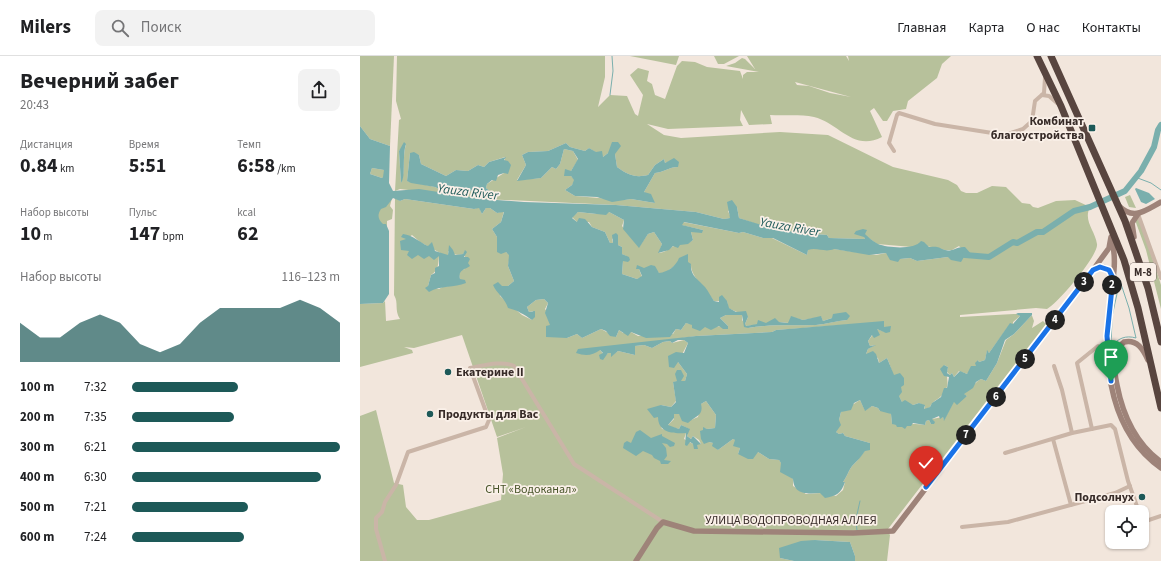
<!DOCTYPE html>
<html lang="ru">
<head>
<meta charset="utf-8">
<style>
	body { margin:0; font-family:"Source Sans 3",sans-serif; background:#f2f2f2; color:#202124; height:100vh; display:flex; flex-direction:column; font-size:15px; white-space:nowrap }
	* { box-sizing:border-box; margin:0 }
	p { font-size:13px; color:#757577 }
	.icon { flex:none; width:22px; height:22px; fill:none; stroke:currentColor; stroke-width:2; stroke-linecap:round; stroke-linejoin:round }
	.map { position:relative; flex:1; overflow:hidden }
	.sheet { display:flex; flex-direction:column; background:#fff; width:360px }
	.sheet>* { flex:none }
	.fabs { position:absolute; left:745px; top:449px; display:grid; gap:8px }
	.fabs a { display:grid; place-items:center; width:44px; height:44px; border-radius:8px; background:#fff; box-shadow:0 1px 3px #0004; font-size:20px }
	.pin { position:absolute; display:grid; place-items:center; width:34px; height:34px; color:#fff; margin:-41px -17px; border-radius:50% 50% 50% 0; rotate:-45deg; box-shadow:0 0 4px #0007 }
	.pin .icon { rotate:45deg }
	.km { position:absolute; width:20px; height:20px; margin:-10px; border-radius:50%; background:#222; color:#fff; font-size:11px; line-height:20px; text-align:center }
	.round { display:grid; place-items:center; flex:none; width:42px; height:42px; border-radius:8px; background:#f2f2f2 }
	.head { display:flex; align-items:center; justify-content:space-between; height:68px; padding:0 20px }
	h1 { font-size:22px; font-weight:700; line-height:30px }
	.figures { display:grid; grid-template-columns:repeat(3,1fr); gap:6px; height:68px; padding:4px 20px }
	.figures div { display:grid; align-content:center }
	.figures b { font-size:20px; font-weight:700 }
	.figures small { font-size:11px; font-weight:400 }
	.figures p { font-size:11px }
	.chart { height:112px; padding:8px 20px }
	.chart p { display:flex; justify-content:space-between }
	.chart svg { width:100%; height:72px; margin-top:4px; fill:#1d5958; opacity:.7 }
	ul { padding:0 20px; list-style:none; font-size:13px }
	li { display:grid; grid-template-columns:64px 48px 1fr; align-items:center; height:30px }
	li i { height:10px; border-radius:5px; background:#1d5958 }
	header { display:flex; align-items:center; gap:24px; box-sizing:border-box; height:56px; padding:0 20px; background:#fff; border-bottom:1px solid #e0e0e0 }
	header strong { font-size:19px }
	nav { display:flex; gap:22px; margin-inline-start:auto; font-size:14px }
	.search { width:280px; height:36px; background:#f2f2f2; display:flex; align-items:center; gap:10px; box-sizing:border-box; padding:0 14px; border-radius:8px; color:#757577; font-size:15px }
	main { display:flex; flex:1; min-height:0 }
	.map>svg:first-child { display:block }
	.green { fill:#b7c19b; fill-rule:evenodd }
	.water { fill:#7aafad; fill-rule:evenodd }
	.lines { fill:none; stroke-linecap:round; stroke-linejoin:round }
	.stream { stroke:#7aafad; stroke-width:1 }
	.river { stroke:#7aafad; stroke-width:6 }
	.street { stroke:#cab5a7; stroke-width:4 }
	.secondary { stroke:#9e8379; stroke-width:5.5 }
	.highway { stroke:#58453f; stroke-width:7 }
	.route-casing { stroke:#fff; stroke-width:8 }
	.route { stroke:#1a73e8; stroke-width:5 }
	.poi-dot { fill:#1d5958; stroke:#faf0e8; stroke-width:1.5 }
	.labels { text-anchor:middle; stroke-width:3.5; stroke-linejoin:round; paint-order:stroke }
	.shield { fill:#faf0e8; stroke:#726662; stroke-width:1 }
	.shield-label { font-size:11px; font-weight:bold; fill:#372b28 }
	.poi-label { font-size:12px; font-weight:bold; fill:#372b28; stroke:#faf0e8; text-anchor:end }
	.park-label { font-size:12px; fill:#49552b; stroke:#faf0e8 }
	.street-label { font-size:12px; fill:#372b28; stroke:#faf0e8 }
	.water-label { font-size:13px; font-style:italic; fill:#1d5958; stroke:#faf0e8 }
</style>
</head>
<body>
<header>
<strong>Milers</strong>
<div class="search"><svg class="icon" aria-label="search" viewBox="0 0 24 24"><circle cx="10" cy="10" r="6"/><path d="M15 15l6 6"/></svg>Поиск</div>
<nav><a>Главная</a><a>Карта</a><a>О нас</a><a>Контакты</a></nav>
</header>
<main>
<section class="sheet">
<div class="head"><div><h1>Вечерний забег</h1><p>20:43</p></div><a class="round"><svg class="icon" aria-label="share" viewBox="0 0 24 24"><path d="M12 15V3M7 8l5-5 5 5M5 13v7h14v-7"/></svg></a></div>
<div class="figures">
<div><p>Дистанция</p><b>0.84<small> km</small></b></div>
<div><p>Время</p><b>5:51</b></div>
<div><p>Темп</p><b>6:58<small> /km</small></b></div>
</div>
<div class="figures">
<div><p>Набор высоты</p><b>10<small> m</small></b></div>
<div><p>Пульс</p><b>147<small> bpm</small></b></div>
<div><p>kcal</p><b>62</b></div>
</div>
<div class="chart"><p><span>Набор высоты</span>116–123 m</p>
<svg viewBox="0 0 160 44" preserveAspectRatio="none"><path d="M0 44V20L10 29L20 29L30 20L40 15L50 20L60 33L70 38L80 33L90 20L100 11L110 11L120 11L130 11L140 6L150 11L160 20V44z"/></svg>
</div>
<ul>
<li><b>100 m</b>7:32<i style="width:51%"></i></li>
<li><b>200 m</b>7:35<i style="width:49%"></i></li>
<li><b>300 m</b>6:21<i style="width:100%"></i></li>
<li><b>400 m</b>6:30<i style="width:91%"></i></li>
<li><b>500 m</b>7:21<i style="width:56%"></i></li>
<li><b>600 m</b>7:24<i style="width:54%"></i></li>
</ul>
</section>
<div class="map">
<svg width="801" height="505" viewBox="0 0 801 505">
	<rect width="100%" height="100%" fill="#f2e6dc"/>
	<!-- green -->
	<g class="green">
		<polygon points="0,0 34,0 30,90 10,83 0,70"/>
		<path d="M37 0H245V21L238 51 250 39 267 40 275 58 278 60 283 39 270 19 278 12 289 15 287 25 292 28 295 39 305 43 317 10 322 5 335 6 347 11 380 15 383 23V19L387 16H399L366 10 375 7 382 2 385 3 395 13 387 0H486L489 5 488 0H591L582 8 577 22 548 45 546 53 533 55 527 65H523L514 52 510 55 522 81C493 96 479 67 454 61 440 58 424 60 410 59L412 68 389 69 381 54 380 64 383 70 308 73 287 68 304 79 321 82 420 76 468 79 533 111 588 124 597 129 601 135 606 137H617L632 130 646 131 662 147 670 148 673 151 678 152 696 145 715 144 730 151C723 165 735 174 737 188 739 199 698 247 687 253L676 252 600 259V261L671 257 674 265 672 272 683 265 686 268 528 473 492 475 401 473 528 476 530 479 527 505H495V500L490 486 455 484 420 502 434 505H0V360L16 354 34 427 43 429 46 451 57 464H69L141 444 143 418 137 382 166 371 137 381 102 279 54 292 44 291 52 294 53 297 0 311V248L23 247 25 245 26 265 40 263C34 254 39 247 34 239L35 142 40 145 45 143 114 153 119 151 122 158 126 152H130L137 157 144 155 141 166 132 173 137 181V196H146L150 199 148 210 154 225 148 230H142L140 240 162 259 172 264 173 255 169 256 167 251 176 244 184 243 188 247 185 253 207 282 217 278 222 282 241 273 256 281 259 274 263 277 271 276 278 280 313 278 316 273 321 274 326 267 345 271 368 270 360 262 366 259H382V264L388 272C410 268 433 270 456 269 466 268 476 265 487 264L472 262 463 265 461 261 443 264 431 261 429 267 419 266 386 270 385 268 388 261 368 252 367 245H354C347 235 330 220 331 208H317L305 217H299C293 211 287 212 279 213L282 221 277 223 262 218 263 205 266 200 262 198V191L258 189V179L252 183 253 187H250L245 176 232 171 229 166H217L212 161 218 156 236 158 249 156 264 164 262 170 279 191 288 178 294 176 302 188 299 197C306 196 308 193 314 190 320 187 327 189 333 184L331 176 343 174 321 169 323 166 379 177 383 176 403 182H412L447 199 448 193H474L516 199 526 197 540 203 550 202 557 205 588 201H609L599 190 592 194H585L566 190 552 191 517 188 499 175H496L504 180 505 183 469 182 467 179 456 178 453 180 405 171 379 162 377 151 368 155 371 162 364 163 336 156 256 149 124 143 40 133 35 135 39 64 41 63 36 45ZM435 26 491 41 470 37 449 30 437 29ZM206 87 210 91 225 95 229 92 243 101 248 97 255 98 257 111C268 119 275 122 288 119L295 109 304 103 305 107 310 105 318 111C309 111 304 116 295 117L284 136 295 147 271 143 263 144 215 140 205 134 212 129 215 124 211 120H205L211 115 218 104 213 95 204 93 200 108 196 113 192 111 181 122 157 124 166 109 162 99 168 96 188 95ZM46 88C42 101 46 114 41 127L39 95ZM50 97 59 99 61 108 86 120 96 114 108 115 118 109 124 111 129 106 145 101 144 117 127 128 126 132 131 136 128 138 112 134 107 138 83 135 75 131 47 125ZM52 179 60 186 84 199H88V195C93 198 96 200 103 198L105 195V213L101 214 99 218 100 223C95 228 91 231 84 230L79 233 68 230 71 219C79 214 78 208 79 200L58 199 50 195 47 183ZM657 258 671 257 672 259 654 278 646 284 637 307 626 325 621 323C614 327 612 332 603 338L607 340 594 345 584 364 583 361 572 363 571 368 569 364 566 365 565 369C553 367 543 369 532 368L531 358 526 355H520L518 352 512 350 505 354 500 344 481 356 476 376 479 378 483 377 485 380 510 387C504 396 500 402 493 409 489 413 487 421 483 426H485L483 434 476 440 461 437 446 438 433 430V423L419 404 409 403 398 396 378 398 380 392 376 384 373 383 358 394 353 387 349 386 343 372 347 373 355 372 356 359 346 345 341 348 338 361 331 364 319 358H314V363L307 370 319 373 321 369 329 373 327 380 331 383 333 380 339 384 341 388H333L324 383 326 377 302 373 298 361 301 349 311 351 316 345 313 326 325 325 327 318 318 306 328 287 324 284 312 287 310 285 303 286 292 292 284 289 275 290V299L258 295 251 300V297H248L245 300 240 294 336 280 412 276 416 274 524 266V271L527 272 525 276 517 273 508 285 510 290 515 289 508 293 506 298 518 302 519 307 527 302C534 316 534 333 542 346L553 349 559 347 565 350 564 354 570 351C572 346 575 345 579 342 592 332 587 321 584 309L588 311 587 316 590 319 592 317 594 321 599 315 607 318 613 311 616 310 618 304 619 306 625 304 627 295 629 297 650 268 653 269V266L660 260Z"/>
		<polygon points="270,0 319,0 316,9"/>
		<polygon points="354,0 379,0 364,8 358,8"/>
		<polygon points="12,112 24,114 24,121 22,122 10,118"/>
		<polygon points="770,139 776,152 769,151 765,141"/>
		<polygon points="0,141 28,147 32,142 30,150 33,154 32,163 27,165 27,172 23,172"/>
		<polygon points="777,163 780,164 801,229 801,253 786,194 775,164"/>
	</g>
	<!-- water -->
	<g class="water">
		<path d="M0 70 10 83 30 90 29 127 33 135 59 133 124 143 164 146 256 149 336 156 364 163 370 162 367 146 372 144 377 151 379 162 405 170 453 180 455 178 467 179 469 182 505 183 504 181 494 178 496 175 503 173 507 174 505 178C508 181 514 186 518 188 528 192 555 194 561 185L564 186 569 191C579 190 577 191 585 194 592 196 598 190 605 191L612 199 604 201 601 206 591 204 588 201 557 205 550 202 540 203 538 206 530 204 526 197 509 199 474 193C465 197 457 191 448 194L447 199 413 182H403L383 176 379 177 324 166 322 169 343 174 342 177 331 176 333 184 328 188 320 189 318 192 313 190 309 194 298 197 302 188 294 176 288 178 279 192 263 173 264 164 249 156 246 159 218 156 212 162 217 166 219 162 225 163 232 171 245 176 250 187H253L252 179 256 177 258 179V189L262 191V198L269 201 270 204 268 206 263 205 262 218 277 223 282 220 279 213H276L277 209 284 212 291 209 295 210 299 217C308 216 316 210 319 202L328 198V206L331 208C330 220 338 223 345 231 349 236 351 241 354 245L359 246V241L362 239 367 245 369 252 376 256 386 255 388 261 385 268 386 270 397 268 398 264 406 267 415 262 419 266 428 267 431 260 443 264 461 260 463 265 472 262 473 258 486 256 490 260 487 264C477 265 466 268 456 269 433 270 410 268 388 272L384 271 382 259H366L360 262 368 270V273H363L359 270 351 274 345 271 340 275 332 272V269L326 267 321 274 316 273 310 281 286 282 271 276 268 280 259 274 256 281 250 280 246 275 241 273 222 282 217 278 207 282 186 281V270L190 269 185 257 188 247 184 243 176 244 167 251 169 256 175 255V261L172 264C165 259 157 254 148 252 145 242 137 238 133 229L138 226 142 230H148L154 225 148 210 149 199 146 196 141 198 137 196V181L132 173 141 166 144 156 137 157 130 152H126L122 158 119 152 114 153 45 143 40 145 33 142 26 151 21 153C17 159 18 163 23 168H26L29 175V238L23 247 0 248ZM12 112 24 114 23 121 22 122 10 118Z"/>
		<path d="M44 86 46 88C42 99 46 122 41 127L39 95Z"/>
		<path d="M252 86H258L261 90 255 98 257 111C268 119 275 122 288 119L295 109 304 103 305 107 314 102 319 106 318 111C309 111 304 116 295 117L284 136 291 138 295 147 271 143 252 146 237 141 215 140 205 134 212 129 214 124 211 120H204L205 113 211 115 218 103 213 95 204 93 200 108 196 113 192 111 181 122 157 125 166 109 162 99 168 96 188 95 206 87 210 91 225 95 229 92 236 96 242 95 243 101 248 97Z"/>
		<polygon points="54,96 59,99 61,108 86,120 96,114 108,115 118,109 124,111 129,106 146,101 144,104 148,105 151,109 148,118 144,117 138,119 136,125 132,124 127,128 126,132 131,136 128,138 112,134 107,138 83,135 75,131 51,127 47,125 50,97"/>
		<polygon points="776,132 789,137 795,143 786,148 781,146 775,133"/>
		<path d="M43 178C53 179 59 186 68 190L72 186 75 195 88 199 89 189 93 194 95 199 103 198 105 194 107 196 104 201H108L110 203 108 207 110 210C104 214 98 214 100 223L105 224 106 227C94 232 81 229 69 236L65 232 68 230 71 219 75 217V212L79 210V200L74 204 69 200 64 203 58 199 52 203 47 199 49 195 41 194 40 185 46 183 41 181Z"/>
		<path d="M658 257H672V259L654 278 645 284 637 307 626 325 621 323 616 326 613 332 604 338 607 340 597 349 594 346 584 365 583 361 580 363 579 360 572 363 575 366 574 368H571L569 364 566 365 565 369 553 367 551 370H547L545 373 542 371H537L536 369 532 368 531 358 520 355 518 352 512 350 505 355 500 344 494 347 491 354 481 356 479 364 481 369 476 376 479 378 483 377 485 380 510 387V394L505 395C501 401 498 404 493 409 489 413 487 421 483 426H485C481 438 476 440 465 442L460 437C447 438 434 439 433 423L420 416 421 407 419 404 409 403 398 396 393 403H388L378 398 380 392 373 390 375 384 373 383 358 394 352 390 353 387 349 386 344 388 341 383 340 375 343 374V371L347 373 355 372 356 359 346 345 341 348C344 360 335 360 328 367L322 365 319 358H314V362L308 369 319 373 321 369 330 373 327 380 331 383 333 380 341 388 337 389 338 393H334L333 388 330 386 327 390 325 389 326 377C314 378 298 377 298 361L294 362 287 353 301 349 311 351 316 346 313 326 317 325 315 318 317 314H321L324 320 321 325H325L327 318 318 306 314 312 309 311 308 300 316 296 324 297 328 287 324 284H318L312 287 310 285 303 286 292 292 284 289 275 290V299L258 295 251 301V297H248L243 304 240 303 239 299 243 297 240 294C232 300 225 300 216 297L218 293 336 280 412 276 416 274 524 265V271L531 270 530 276 526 277 517 273 520 279 514 282 512 279 508 285 510 290 516 289 508 293 506 298 513 295 516 298 519 307 527 302 534 319 540 317 544 322V329L541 331 542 336 539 340 542 346 545 344 553 349 559 347 565 349 564 353 570 351 572 347 581 341 584 332H587L589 321 584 320 580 313 584 309 588 311 587 317 590 319 592 317 594 321 600 315 607 318 611 310H616L615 307 618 304 619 306 625 304 627 294 629 297 650 267 653 268 660 260 656 258Z"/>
		<polygon points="280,374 291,382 302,378 302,380 315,387 314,390 310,391 307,388 302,387 306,392 307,400 304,404 311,405 308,408 301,408 300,405 294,402 292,399 283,395 276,400 263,392 264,387 267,385 271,387 276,376"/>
		<polygon points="455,484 490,486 495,500 495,505 434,505 420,502 419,492 441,485"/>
	</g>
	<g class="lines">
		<!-- stream -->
		<g class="stream">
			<polyline points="250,39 253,15 252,0"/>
			<polyline points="775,121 791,127 801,134"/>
			<path d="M760 225 769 252 776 282C766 279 757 282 751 292L752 261Z"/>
			<polyline points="497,475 496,463 500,445"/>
		</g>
		<!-- river -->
		<polyline class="river" points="605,199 629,201 653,186 657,187 677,176 683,176 714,155 730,151 765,135 781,115 794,91 798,74 801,69"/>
		<!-- street -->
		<g class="street">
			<polyline points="682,39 689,40 697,47"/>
			<polyline points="534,95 529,87 537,59 539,57 575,68 645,79 663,73 672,65 675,45 684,37 685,22"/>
			<polyline points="778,158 801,222"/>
			<polyline points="694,310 702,334 712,377"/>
			<polyline points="732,373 717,307 738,290"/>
			<polyline points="693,383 711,449"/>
			<polyline points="645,397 712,377 751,369 755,373 768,425 779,456"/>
			<polyline points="782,463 783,466 801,460"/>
			<polyline points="602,471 648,466 755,437 770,430"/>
			<path d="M25 505 16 473V462L22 456 25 446 36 429 48 396 126 371 129 364 110 312C122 310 142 304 154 310L214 408 303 466"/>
		</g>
		<!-- secondary -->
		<g class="secondary">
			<path d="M759 150C774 165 786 154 801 146"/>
			<polyline points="774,181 772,167 778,158"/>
			<path d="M752 185C758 208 751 231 749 255 743 311 751 377 801 412"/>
			<polyline points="733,214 744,211 749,214 752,221"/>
			<path d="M788 304C783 293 777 283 764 286L755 295C752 307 755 318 757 329 763 360 775 387 801 406"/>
			<polyline points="276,505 297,472 303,466 334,475 493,477 533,475 733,214 749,192 751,181"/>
		</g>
		<!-- highway -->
		<g class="highway">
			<polyline points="677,0 701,50 764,204 778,252 801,352"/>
			<polyline points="691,0 765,165 788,232 801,286"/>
		</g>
	</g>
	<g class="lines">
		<!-- route casing -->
		<g class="route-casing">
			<polyline id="route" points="566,431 726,223 733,214 740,211 749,214 753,222 747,280 751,325"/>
		</g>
		<!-- route -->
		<use href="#route" class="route"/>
	</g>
	<!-- markers -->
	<g class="poi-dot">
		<rect x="728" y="68" width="8" height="8" rx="2"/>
		<circle cx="88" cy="316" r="4"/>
		<circle cx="70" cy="358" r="4"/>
		<circle cx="782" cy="441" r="4"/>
	</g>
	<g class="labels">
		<!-- shield labels -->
		<rect class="shield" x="770" y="207" width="26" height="18" rx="3"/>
		<g class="shield-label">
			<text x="783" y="220">М-8</text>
		</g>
		<!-- poi labels -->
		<g class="poi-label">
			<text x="724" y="69">Комбинат<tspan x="724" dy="14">благоустройства</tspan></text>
			<text x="96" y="320" text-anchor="start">Екатерине II</text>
			<text x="78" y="362" text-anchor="start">Продукты для Вас</text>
			<text x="774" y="445">Подсолнух</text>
		</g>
		<!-- park labels -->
		<g class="park-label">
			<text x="171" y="437">СНТ «Водоканал»</text>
		</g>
		<!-- street labels -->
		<g class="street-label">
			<text x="431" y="468">УЛИЦА ВОДОПРОВОДНАЯ АЛЛЕЯ</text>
		</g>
		<!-- water labels -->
		<g class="water-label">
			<text transform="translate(108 135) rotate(7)" y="5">Yauza River</text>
			<text transform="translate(430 170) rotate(10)" y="5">Yauza River</text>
		</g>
	</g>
</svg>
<div class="fabs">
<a><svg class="icon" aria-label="locate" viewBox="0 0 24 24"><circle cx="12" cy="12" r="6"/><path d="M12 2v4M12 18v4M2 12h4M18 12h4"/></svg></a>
</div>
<div class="pin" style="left:751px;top:325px;background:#1e9e55"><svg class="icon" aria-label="arrive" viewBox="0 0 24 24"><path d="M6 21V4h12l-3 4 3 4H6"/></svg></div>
<div class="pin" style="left:566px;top:431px;background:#d93025"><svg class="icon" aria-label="check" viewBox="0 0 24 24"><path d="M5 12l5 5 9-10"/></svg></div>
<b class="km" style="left:752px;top:229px">2</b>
<b class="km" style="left:724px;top:226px">3</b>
<b class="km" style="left:695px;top:264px">4</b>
<b class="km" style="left:665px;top:303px">5</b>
<b class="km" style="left:636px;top:341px">6</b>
<b class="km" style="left:606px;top:379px">7</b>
</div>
</main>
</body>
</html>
